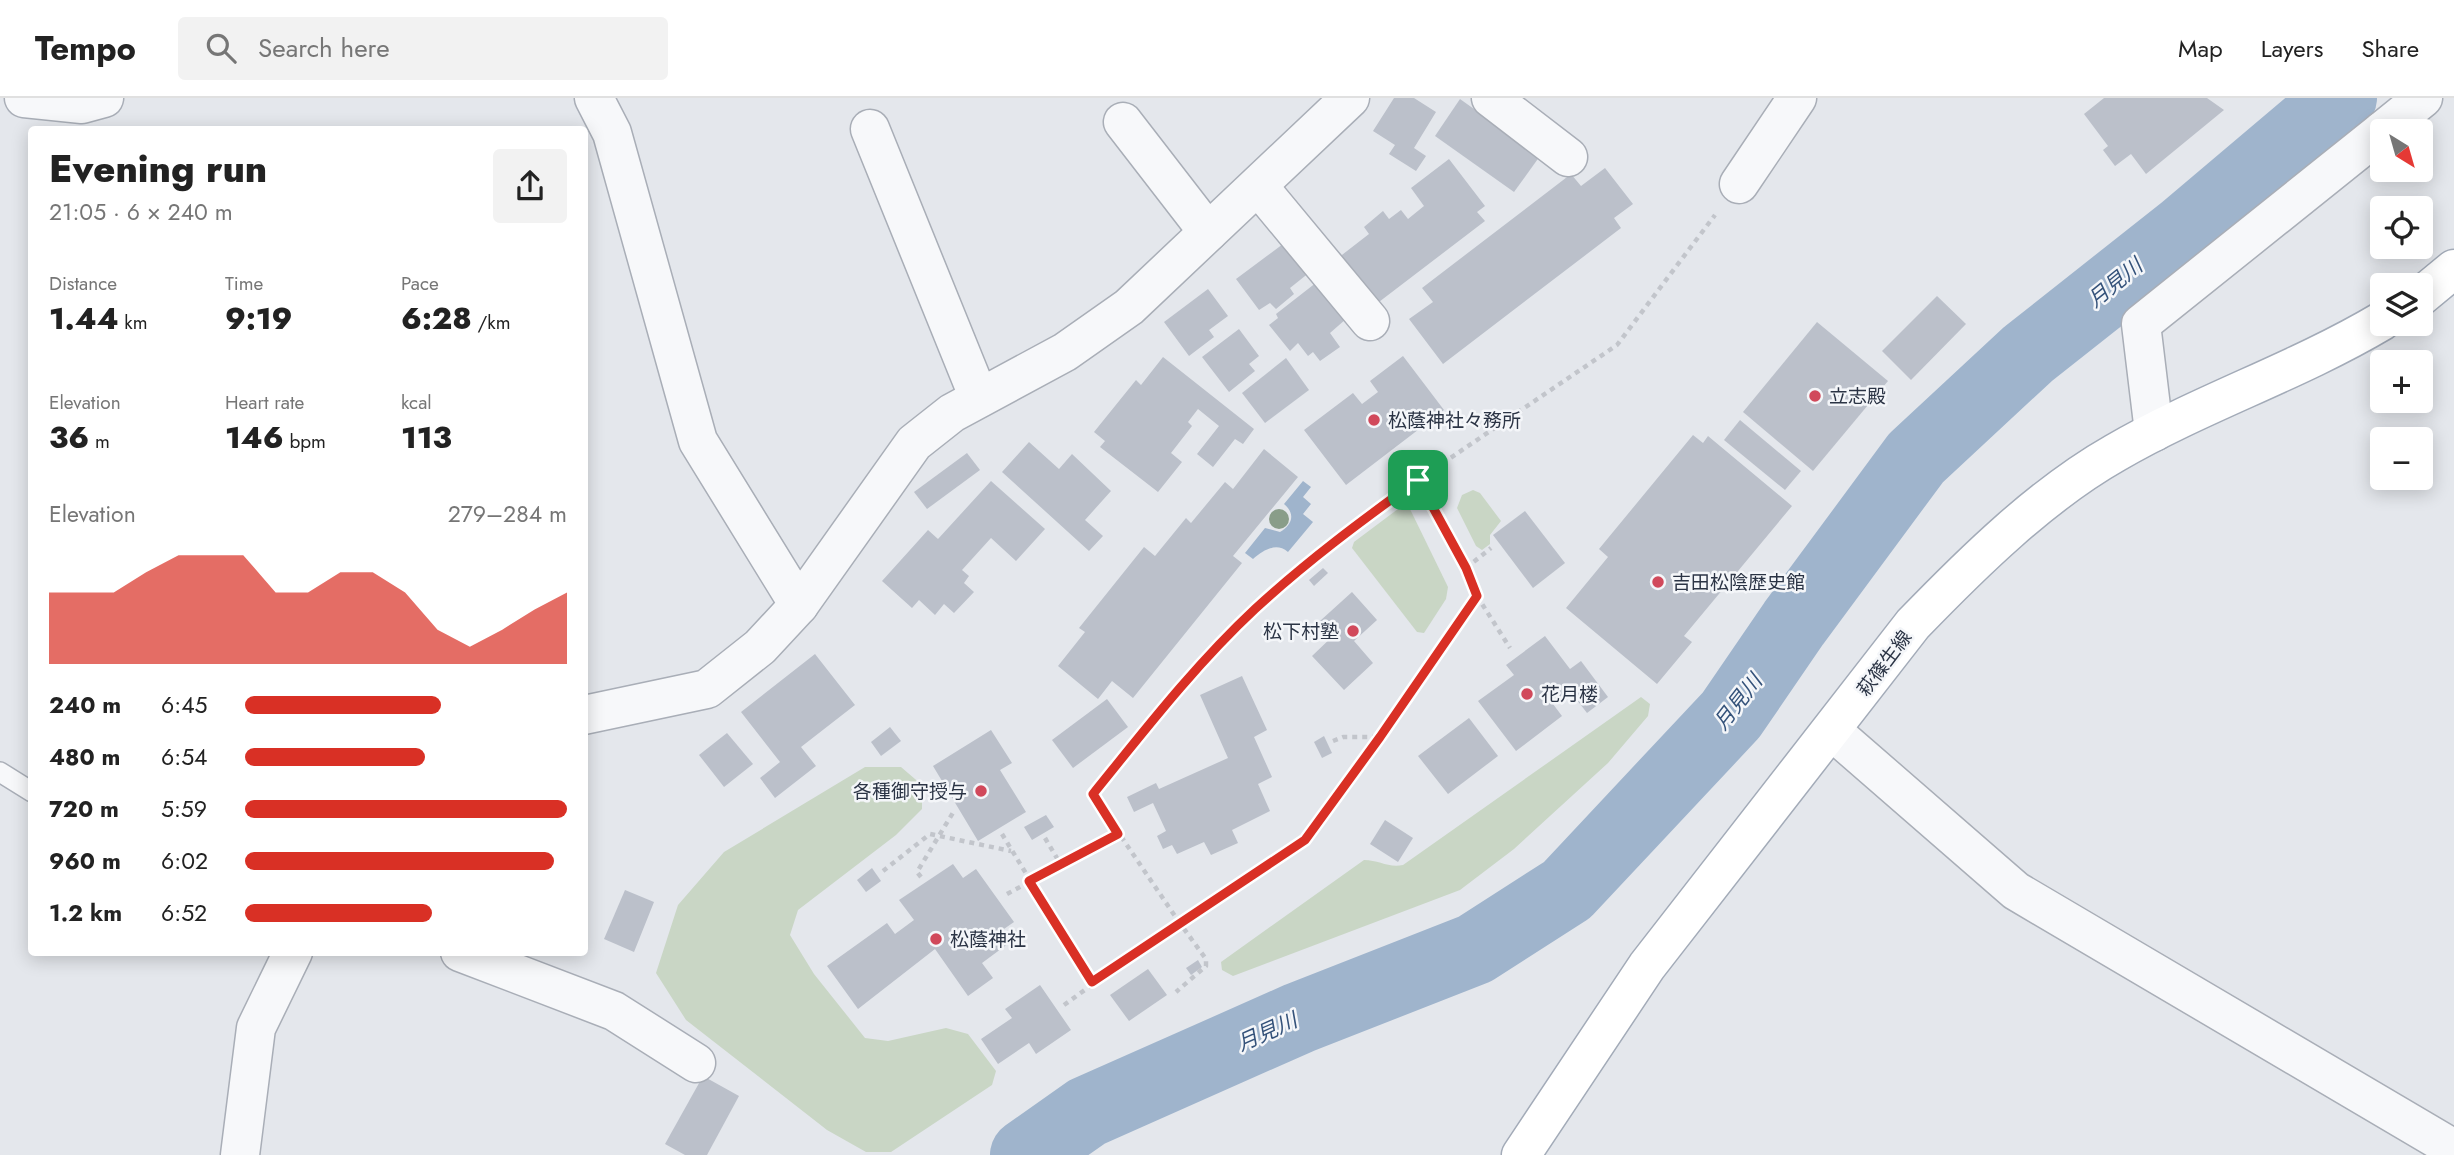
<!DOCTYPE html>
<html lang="en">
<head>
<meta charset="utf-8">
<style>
	body { margin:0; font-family:Jost,"Noto Sans JP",sans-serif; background:#f2f2f2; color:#222; height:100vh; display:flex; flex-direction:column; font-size:26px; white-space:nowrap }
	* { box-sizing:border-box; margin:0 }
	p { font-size:23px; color:#767676 }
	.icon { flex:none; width:38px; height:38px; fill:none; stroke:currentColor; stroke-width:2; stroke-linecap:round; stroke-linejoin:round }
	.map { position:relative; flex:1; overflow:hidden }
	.side { position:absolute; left:28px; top:28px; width:560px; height:830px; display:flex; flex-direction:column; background:#fff; border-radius:7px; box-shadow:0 4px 18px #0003 }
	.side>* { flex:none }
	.needle { width:46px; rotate:143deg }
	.buttons { position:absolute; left:2370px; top:21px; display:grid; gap:14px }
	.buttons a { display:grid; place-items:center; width:63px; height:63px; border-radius:7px; background:#fff; box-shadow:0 4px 18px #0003; font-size:35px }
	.pin { position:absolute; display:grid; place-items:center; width:60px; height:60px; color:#fff; margin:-30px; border-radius:14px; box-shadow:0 4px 10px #0006 }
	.round { display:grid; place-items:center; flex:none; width:74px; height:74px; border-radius:7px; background:#f2f2f2 }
	.overview { display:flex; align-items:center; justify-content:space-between; height:119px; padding:0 21px }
	h1 { font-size:38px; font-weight:800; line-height:52px }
	.metrics { display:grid; grid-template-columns:repeat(3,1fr); gap:10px; height:119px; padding:7px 21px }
	.metrics div { display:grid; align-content:center }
	.metrics b { font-size:30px; font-weight:800 }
	.metrics small { font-size:19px; font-weight:400 }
	.metrics p { font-size:19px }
	.chart { height:196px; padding:14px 21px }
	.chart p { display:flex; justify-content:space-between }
	.chart svg { width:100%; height:126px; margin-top:7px; fill:#d93025; opacity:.7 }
	ul { padding:0 21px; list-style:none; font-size:23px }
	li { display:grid; grid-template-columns:112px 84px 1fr; align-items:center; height:52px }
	li i { height:18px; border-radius:9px; background:#d93025 }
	header { display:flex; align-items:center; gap:42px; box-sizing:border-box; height:98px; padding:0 35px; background:#fff; border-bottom:2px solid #e0e0e0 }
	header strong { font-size:33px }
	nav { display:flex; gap:38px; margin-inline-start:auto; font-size:24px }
	.search { width:490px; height:63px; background:#f2f2f2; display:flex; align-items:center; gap:18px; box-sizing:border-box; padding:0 24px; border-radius:7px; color:#767676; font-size:26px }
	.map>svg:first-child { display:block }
	.green { fill:#c9d6c5 }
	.water { fill:#9fb4cc }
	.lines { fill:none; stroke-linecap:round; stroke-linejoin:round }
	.river { stroke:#9fb4cc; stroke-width:72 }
	.building { fill:#bbc0ca }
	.service-casing { stroke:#a9aeb7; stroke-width:22 }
	.minor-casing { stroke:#a9aeb7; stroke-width:41 }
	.tertiary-casing { stroke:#a9aeb7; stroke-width:41 }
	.primary-casing { stroke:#a3abb8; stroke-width:41 }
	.path { stroke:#c2c5cb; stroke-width:4.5; stroke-dasharray:5 5; stroke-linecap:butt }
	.service { stroke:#f7f8fa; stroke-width:19 }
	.minor { stroke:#f7f8fa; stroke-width:38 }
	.tertiary { stroke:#f7f8fa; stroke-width:38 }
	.primary { stroke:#fff; stroke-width:38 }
	.tree { fill:#899d89 }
	.route-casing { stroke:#fff; stroke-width:14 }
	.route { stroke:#d93025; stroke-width:9 }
	.poi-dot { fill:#d1495b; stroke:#f4f6f9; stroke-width:2.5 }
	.labels { text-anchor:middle; stroke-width:5; stroke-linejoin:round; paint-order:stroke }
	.poi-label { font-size:19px; fill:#2b3445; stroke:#f4f6f9; text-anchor:start }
	.street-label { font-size:19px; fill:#2b3445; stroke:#f4f6f9 }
	.water-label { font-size:21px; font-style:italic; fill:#34527a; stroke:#f4f6f9 }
</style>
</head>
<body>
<header>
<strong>Tempo</strong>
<div class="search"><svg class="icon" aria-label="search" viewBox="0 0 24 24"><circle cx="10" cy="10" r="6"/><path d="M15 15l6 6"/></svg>Search here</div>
<nav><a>Map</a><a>Layers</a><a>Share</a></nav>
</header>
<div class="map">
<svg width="2454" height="1057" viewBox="0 0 2454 1057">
	<rect width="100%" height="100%" fill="#e4e7ec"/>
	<!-- green -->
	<g class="green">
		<polygon points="1473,392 1480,395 1501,423 1490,437 1490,446 1482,452 1476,448 1457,410 1462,397"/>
		<polygon points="1402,408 1409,409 1448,489 1446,501 1424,535 1417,534 1352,450 1354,444"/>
		<path d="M1641 599 1650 606 1648 618 1608 665 1514 751 1460 792 1233 878 1222 872 1221 864 1364 762C1379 762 1388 770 1403 767Z"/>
		<polygon points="865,669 901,669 922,687 922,711 896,737 798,812 790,837 814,876 865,940 888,943 946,930 968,936 996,973 992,987 891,1054 866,1054 827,1032 686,922 656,875 678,807 724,754"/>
	</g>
	<!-- water -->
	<path class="water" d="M1303 383 1311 389 1303 399 1311 406 1303 416 1313 424 1288 454C1276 444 1264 452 1253 461L1245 455 1265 430 1280 434C1292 427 1296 416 1284 406Z"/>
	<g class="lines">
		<!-- river -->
		<polyline class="river" points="1026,1057 1087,1014 1299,920 1475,851 1567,792 1731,617 1794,525 1916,360 2028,256 2185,132 2341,0"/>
	</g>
	<!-- building -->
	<g class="building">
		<polygon points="1394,0 1414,0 1436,14 1414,50 1426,58 1416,73 1389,56 1395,47 1373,33"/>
		<polygon points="2104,0 2207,0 2224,12 2146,76 2131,56 2115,68 2103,52 2108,48 2084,16"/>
		<polygon points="1460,1 1540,58 1514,94 1435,38"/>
		<polygon points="1449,61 1485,108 1477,114 1485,123 1375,207 1338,160 1369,136 1364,129 1383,113 1389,121 1401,112 1408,121 1424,108 1411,90"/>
		<polygon points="1605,70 1633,106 1614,120 1621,130 1443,266 1409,221 1433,204 1422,190 1571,76 1581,88"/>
		<polygon points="1287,143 1310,174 1290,190 1294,196 1276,211 1270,205 1259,212 1236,181"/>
		<polygon points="1317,184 1346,221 1330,235 1340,249 1320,263 1313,254 1308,258 1298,245 1290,253 1269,227 1278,220 1276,216"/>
		<polygon points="1208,191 1228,218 1209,232 1214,239 1189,258 1164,224"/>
		<polygon points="1937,198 1966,226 1911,282 1882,253"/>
		<polygon points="1817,224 1888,283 1813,373 1743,314"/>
		<polygon points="1239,231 1259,258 1249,266 1255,273 1229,294 1202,259"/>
		<polygon points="1403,258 1444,312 1346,387 1304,332 1353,295 1362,306 1378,294 1370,283"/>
		<polygon points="1163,259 1254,331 1243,346 1235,341 1213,369 1197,356 1219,328 1198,311 1188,324 1192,328 1171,355 1182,364 1158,394 1100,349 1105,343 1094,334 1136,282 1141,287"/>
		<polygon points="1286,260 1309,292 1265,325 1242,295"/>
		<polygon points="1740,322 1801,373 1785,392 1724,342"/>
		<polygon points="1693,337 1703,345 1708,338 1792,408 1684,538 1692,544 1657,586 1566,510 1608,459 1599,451"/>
		<polygon points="1029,344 1059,371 1072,356 1111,393 1085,422 1103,438 1089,453 1002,374"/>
		<polygon points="1264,351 1298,379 1233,458 1242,465 1133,600 1112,583 1098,601 1058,568 1085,534 1079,530 1144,449 1155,458 1186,420 1191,425 1225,384 1233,391"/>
		<polygon points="967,355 980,372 927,411 914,394"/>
		<polygon points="991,383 1045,431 1016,463 991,440 962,472 969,478 964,485 974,494 954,515 944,506 935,517 919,502 912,510 882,483 928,432 938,441"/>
		<polygon points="1525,413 1565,465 1533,490 1493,437"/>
		<polygon points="1323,470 1328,475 1314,488 1309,482"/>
		<polygon points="1352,494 1377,522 1354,543 1373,565 1344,592 1312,558 1334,537 1320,523"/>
		<polygon points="1545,538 1570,571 1581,563 1608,599 1587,615 1570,593 1553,606 1562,618 1516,653 1478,603 1514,577 1506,567"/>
		<polygon points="815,556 855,607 801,649 816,668 775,700 760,680 780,664 741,614"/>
		<polygon points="1242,578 1267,632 1254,639 1272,679 1258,686 1270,713 1232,732 1238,745 1211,757 1204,744 1177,756 1172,747 1163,751 1157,738 1166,733 1153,705 1134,714 1127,699 1156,685 1159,691 1228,660 1200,597"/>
		<polygon points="1107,601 1128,629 1073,670 1052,642"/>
		<polygon points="1469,620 1498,658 1448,696 1418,658"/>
		<polygon points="890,629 901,643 881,658 871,644"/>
		<polygon points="991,632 1012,665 1000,672 1026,714 978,743 933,668"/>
		<polygon points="727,635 753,666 724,689 699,657"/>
		<polygon points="1324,638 1332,655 1322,660 1314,644"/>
		<polygon points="1046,717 1054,729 1032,742 1024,729"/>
		<polygon points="1385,722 1413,740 1398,764 1370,746"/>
		<polygon points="953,766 963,780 976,771 1014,824 1001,833 1009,845 982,865 993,880 968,898 935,851 858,911 827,868 887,825 895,836 914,822 899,802"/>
		<polygon points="872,770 881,783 866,794 857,782"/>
		<polygon points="625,792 654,804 634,854 604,841"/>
		<polygon points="1198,862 1202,869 1191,877 1186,870"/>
		<polygon points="1148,871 1167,897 1129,923 1110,897"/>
		<polygon points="1040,887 1071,932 1036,956 1029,945 998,966 981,941 1012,920 1005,911"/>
		<polygon points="703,978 739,998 707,1057 685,1057 665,1046"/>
	</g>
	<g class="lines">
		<!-- service casing -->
		<g class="service-casing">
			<polyline id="service" points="0,674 32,694"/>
		</g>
		<!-- minor casing -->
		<g class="minor-casing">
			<g id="minor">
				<polyline points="24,0 82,6 104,0"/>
				<polyline points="594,0 612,35 698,343 799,507"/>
				<polyline points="1491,0 1568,59"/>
				<polyline points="1123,24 1208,134"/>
				<polyline points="870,31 979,300"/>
				<polyline points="2382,33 2423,0"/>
				<polyline points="1739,86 1797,0"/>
				<polyline points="1258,88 1370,223"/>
				<polyline points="2154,334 2141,226 2382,33"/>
				<polyline points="584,617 707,591 760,549 799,507 914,345 952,315 1065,254 1129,209 1350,0"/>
				<polyline points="460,854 614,913 696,965"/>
				<polyline points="240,1057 256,930 293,854"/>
			</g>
		</g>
		<!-- tertiary casing -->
		<g class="tertiary-casing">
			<polyline id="tertiary" points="1832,633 2016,793 2454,1051"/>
		</g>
		<!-- primary casing -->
		<g class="primary-casing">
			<g id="primary">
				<polyline points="2420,199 2454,171"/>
				<path d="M1521 1057 1647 868 1913 526C1972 465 2041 397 2115 355 2201 305 2296 274 2382 223"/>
			</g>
		</g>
		<!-- path -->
		<g class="path">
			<path d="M1404 364C1434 403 1458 452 1477 498L1380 639 1305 742 1179 824 1093 697 1158 616 1253 513 1325 449 1418 382 1617 247 1715 117"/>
			<polyline points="1466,470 1491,450"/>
			<polyline points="1477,498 1510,550"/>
			<polyline points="1333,643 1343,639 1380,639"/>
			<polyline points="1002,736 1092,884"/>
			<polyline points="1045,740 1061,767"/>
			<polyline points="883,773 930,736 1011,753"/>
			<polyline points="921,779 917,774 954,713"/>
			<polyline points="1007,796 1118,736"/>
			<polyline points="1064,907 1179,824 1206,861 1206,868 1176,894"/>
		</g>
		<!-- service -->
		<use href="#service" class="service"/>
		<!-- minor -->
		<use href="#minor" class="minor"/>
		<!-- tertiary -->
		<use href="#tertiary" class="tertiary"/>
		<!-- primary -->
		<use href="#primary" class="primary"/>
	</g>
	<!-- trees -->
	<circle class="tree" cx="1279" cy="421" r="10"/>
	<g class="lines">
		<!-- route casing -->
		<g class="route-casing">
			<path id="route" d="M1418 382 1466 470 1477 498 1380 639 1305 742 1092 884 1029 783 1118 736 1093 696C1144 633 1195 567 1255 511 1306 464 1361 423 1418 382Z"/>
		</g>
		<!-- route -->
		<use href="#route" class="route"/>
	</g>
	<!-- markers -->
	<g class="poi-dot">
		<circle cx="1815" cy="298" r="7"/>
		<circle cx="1374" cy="322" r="7"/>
		<circle cx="1658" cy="484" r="7"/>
		<circle cx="1353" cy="533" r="7"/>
		<circle cx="1527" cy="596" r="7"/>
		<circle cx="981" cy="693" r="7"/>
		<circle cx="936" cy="841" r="7"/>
	</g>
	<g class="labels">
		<!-- poi labels -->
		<g class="poi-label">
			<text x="1829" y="305">立志殿</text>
			<text x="1388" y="329">松蔭神社々務所</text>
			<text x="1672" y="491">吉田松陰歴史館</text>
			<text x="1339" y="540" text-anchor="end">松下村塾</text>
			<text x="1541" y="603">花月楼</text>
			<text x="967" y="700" text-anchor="end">各種御守授与</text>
			<text x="950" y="848">松蔭神社</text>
		</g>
		<!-- street labels -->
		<g class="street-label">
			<text transform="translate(1884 565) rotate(-53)" y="7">萩篠生線</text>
		</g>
		<!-- water labels -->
		<g class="water-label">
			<text transform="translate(2115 185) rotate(-39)" y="7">月見川</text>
			<text transform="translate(1738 604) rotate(-52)" y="7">月見川</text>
			<text transform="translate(1267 934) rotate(-24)" y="7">月見川</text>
		</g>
	</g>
</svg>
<div class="buttons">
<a><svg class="needle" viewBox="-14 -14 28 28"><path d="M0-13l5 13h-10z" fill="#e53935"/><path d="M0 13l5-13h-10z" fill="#767676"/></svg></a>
<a><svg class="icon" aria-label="locate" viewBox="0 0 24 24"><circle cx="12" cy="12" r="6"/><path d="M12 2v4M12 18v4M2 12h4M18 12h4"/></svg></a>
<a><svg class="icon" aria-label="layers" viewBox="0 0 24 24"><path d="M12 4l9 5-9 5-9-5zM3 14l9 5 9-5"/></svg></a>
<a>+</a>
<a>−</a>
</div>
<div class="pin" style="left:1418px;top:382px;background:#1e9e55"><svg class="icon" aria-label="arrive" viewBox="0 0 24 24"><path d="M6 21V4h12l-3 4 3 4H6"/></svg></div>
<section class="side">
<div class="overview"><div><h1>Evening run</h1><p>21:05 · 6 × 240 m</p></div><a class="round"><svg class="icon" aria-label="share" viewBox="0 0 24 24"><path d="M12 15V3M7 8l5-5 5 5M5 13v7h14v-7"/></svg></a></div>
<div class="metrics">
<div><p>Distance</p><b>1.44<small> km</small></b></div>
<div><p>Time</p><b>9:19</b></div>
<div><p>Pace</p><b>6:28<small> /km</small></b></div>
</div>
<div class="metrics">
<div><p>Elevation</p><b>36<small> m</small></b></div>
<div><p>Heart rate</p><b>146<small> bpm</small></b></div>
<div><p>kcal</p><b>113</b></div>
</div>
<div class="chart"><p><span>Elevation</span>279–284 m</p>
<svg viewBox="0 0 160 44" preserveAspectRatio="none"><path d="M0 44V19L10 19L20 19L30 12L40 6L50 6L60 6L70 19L80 19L90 12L100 12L110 19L120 32L130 38L140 32L150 25L160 19V44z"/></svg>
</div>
<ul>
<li><b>240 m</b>6:45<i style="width:61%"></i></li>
<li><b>480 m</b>6:54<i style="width:56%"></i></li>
<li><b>720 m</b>5:59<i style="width:100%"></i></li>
<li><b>960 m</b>6:02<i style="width:96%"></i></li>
<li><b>1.2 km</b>6:52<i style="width:58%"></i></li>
</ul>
</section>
</div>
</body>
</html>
